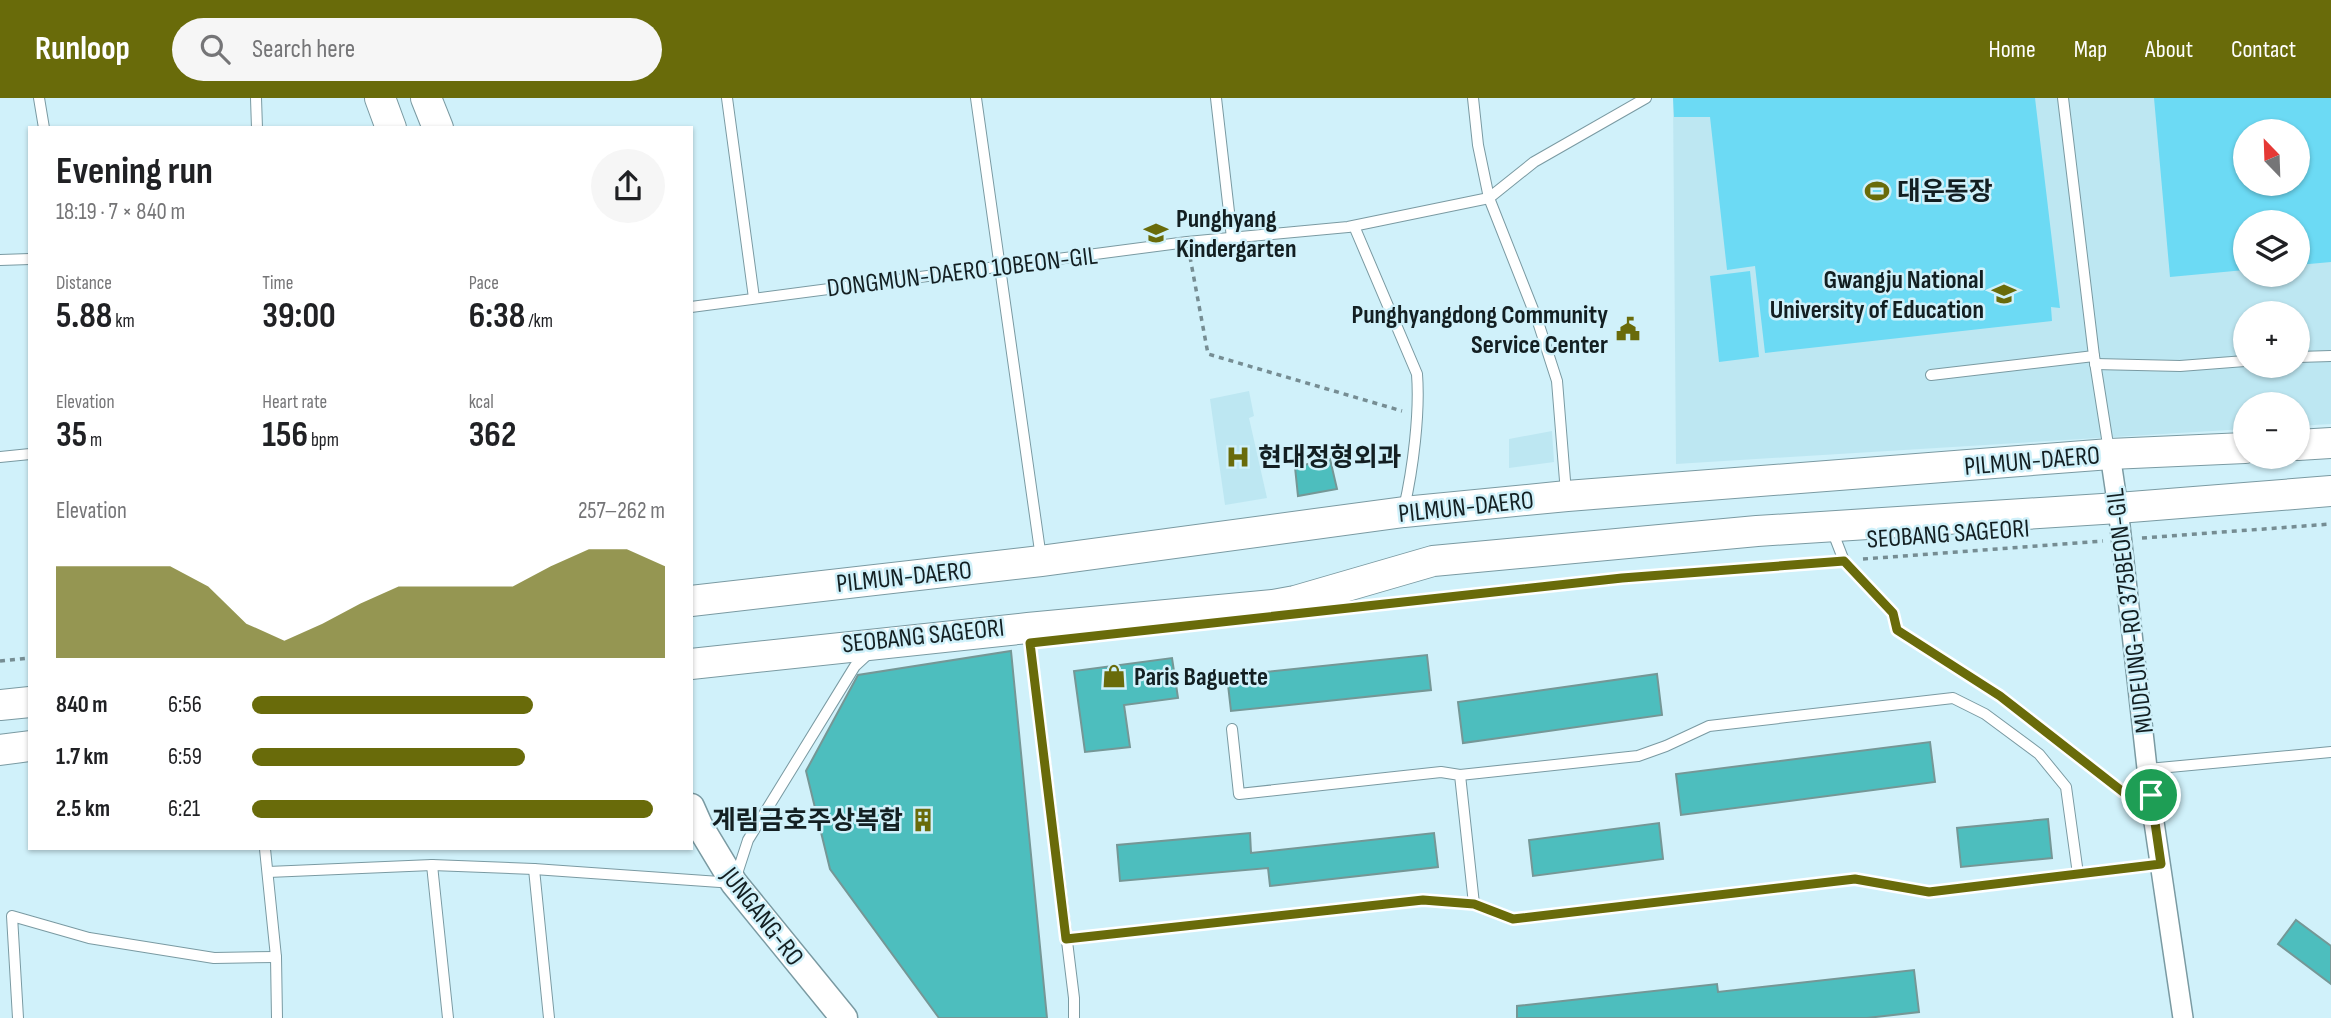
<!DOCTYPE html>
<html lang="en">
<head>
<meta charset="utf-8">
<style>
	body { margin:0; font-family:"Sofia Sans Condensed","Noto Sans KR",sans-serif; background:#f6f6f6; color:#202124; height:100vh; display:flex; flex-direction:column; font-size:26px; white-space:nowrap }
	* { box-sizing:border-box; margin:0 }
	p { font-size:23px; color:#757577 }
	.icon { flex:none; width:38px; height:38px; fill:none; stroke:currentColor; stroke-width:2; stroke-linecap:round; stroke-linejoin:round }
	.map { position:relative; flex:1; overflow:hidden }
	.sheet { position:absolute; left:28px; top:28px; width:665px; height:724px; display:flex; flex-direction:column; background:#fff; border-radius:0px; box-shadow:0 2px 5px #0004 }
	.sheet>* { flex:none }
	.needle { width:46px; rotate:337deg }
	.tools { position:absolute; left:2233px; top:21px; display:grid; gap:14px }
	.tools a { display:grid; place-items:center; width:77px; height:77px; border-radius:50%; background:#fff; box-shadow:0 2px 5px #0004; font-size:35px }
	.pin { position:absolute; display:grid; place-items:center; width:60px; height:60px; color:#fff; margin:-30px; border:4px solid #fff; border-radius:50%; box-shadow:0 2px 7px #0007 }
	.round { display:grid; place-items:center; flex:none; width:74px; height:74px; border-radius:37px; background:#f6f6f6 }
	.overview { display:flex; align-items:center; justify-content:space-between; height:119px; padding:0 28px }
	h1 { font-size:38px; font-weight:700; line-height:52px }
	.figures { display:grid; grid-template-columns:repeat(3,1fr); gap:10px; height:119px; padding:7px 28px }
	.figures div { display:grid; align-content:center }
	.figures b { font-size:35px; font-weight:700 }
	.figures small { font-size:19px; font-weight:400 }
	.figures p { font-size:19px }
	.chart { height:196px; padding:14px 28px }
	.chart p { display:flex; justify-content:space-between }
	.chart svg { width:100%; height:126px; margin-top:7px; fill:#696b0a; opacity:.7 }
	ul { padding:0 28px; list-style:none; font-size:23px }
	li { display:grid; grid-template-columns:112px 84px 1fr; align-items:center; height:52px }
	li i { height:18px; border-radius:9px; background:#696b0a }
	header { display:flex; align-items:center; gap:42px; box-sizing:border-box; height:98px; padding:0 35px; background:#696b0a; color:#fff }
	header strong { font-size:33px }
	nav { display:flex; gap:38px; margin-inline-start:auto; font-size:24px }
	.search { width:490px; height:63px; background:#f6f6f6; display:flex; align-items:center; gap:18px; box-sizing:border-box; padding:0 24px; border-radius:38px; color:#757577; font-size:26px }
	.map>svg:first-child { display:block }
	.built { fill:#bde7f2; fill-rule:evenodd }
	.green { fill:#6cdaf4; fill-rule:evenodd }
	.building { fill:#4dbebe; stroke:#759796; stroke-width:2 }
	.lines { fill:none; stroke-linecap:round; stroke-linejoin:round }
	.service-casing { stroke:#7a9aa2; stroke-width:12 }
	.minor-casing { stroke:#7a9aa2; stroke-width:22 }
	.secondary-casing { stroke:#7a9aa2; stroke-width:29 }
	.primary-casing { stroke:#7a9aa2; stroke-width:32 }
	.path { stroke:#768d93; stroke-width:3.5; stroke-dasharray:5 5; stroke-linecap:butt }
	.service { stroke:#fff; stroke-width:10 }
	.minor { stroke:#fff; stroke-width:19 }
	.secondary { stroke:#fff; stroke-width:26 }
	.primary { stroke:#fff; stroke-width:30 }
	.route-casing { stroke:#fff; stroke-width:14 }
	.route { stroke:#696b0a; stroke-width:9 }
	.labels { text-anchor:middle; stroke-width:5; stroke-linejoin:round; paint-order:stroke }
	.poi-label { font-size:26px; font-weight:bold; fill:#131f22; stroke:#d0f1fa; text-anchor:start }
	.street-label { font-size:26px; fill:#131f22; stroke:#d0f1fa }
</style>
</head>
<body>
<header>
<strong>Runloop</strong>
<div class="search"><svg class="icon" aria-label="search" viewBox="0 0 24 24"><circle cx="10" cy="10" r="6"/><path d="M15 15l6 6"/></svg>Search here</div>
<nav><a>Home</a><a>Map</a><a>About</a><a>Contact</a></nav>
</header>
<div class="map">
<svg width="2331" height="920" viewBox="0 0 2331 920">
	<rect width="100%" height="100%" fill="#d0f1fa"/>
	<!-- built -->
	<g class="built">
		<path d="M1673 0H2331V326L2298 328V306H2245V331L1676 366ZM2245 33H2298V86H2245ZM2245 124H2298V177H2245ZM2245 215H2298V268H2245Z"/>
		<polygon points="1249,293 1254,318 1249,320 1267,400 1225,407 1210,301"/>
		<polygon points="1552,333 1554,364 1509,370 1509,341"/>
	</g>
	<!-- green -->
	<g class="green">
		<polygon points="1673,0 2035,0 2060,210 2051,209 2052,223 1765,255 1755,168 1727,172 1710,19 1674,19"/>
		<path d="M2154 0H2331V164L2298 167V124H2245V172L2170 179ZM2245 33H2298V86H2245Z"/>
		<polygon points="1750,173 1759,259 1719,264 1710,178"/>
	</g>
	<!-- building -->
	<g class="building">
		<polygon points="1330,361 1337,391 1298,398 1295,369"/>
		<polygon points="1011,553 1047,920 939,920 830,771 806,673 858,577"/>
		<polygon points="1427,557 1431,592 1231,613 1227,578"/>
		<polygon points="1172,560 1178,600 1124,607 1130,649 1085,654 1074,573"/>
		<polygon points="1657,576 1662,617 1463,645 1458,604"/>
		<polygon points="1930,644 1935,684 1681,717 1676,676"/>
		<polygon points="2048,721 2052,760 1961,769 1957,730"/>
		<polygon points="1659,725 1663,761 1533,778 1529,742"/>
		<polygon points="1250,735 1251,755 1434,735 1438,769 1270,788 1268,770 1120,783 1117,747"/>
		<polygon points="2296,822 2331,848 2331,886 2278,846"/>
		<polygon points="1914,872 1919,914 1867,920 1517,920 1517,908 1717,886 1718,894"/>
	</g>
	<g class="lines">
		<!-- service casing -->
		<g class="service-casing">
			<g id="service">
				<polyline points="39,0 44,30"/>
				<polyline points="256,0 257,30"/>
				<polyline points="727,0 754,200"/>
				<polyline points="976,0 1041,460"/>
				<polyline points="1216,0 1232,140"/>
				<polyline points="1473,0 1478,47 1489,100 1538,224 1557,283 1566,395"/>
				<polyline points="2063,0 2094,258 2109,353"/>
				<path d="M1354 128 1417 276C1420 315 1413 371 1404 410"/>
				<polyline points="0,162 30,161"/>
				<polyline points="691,209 1187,144 1348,129 1489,100 1534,64 1646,0"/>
				<polyline points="2298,259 2331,258"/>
				<polyline points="2095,266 2180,268 2245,263"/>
				<polyline points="1931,277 2094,258"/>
				<polyline points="0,359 30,356"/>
				<polyline points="1832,432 1844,463 1893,515 1897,532 2000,598 2123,694 2131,697 2150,697"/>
				<polyline points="1029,535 1074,900 1074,920"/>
				<polyline points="1232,631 1239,696 1441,674 1460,677 1474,806 1512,821 1855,781 1929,794 2161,766"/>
				<polyline points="2148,671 2331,654"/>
				<polyline points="1460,677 1638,658 1666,648 1709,628 1953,600 1985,616 2039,656 2066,689 2078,776"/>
				<polyline points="265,751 276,859 277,920"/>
				<polyline points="432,767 448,920"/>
				<polyline points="534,771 549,920"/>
				<polyline points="268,774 432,767 534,771 734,785 748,742 855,568 868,556"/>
				<polyline points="1067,841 1423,802 1474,806"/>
				<polyline points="18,920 12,818 89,840 214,860 276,859"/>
			</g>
		</g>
		<!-- minor casing -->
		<g class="minor-casing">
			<polyline id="minor" points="2110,356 2118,410 2150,697 2183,920"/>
		</g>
		<!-- secondary casing -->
		<g class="secondary-casing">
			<polyline id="secondary" points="691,709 699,727 734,785 844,920"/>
		</g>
		<!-- primary casing -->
		<g class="primary-casing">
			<g id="primary">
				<polyline points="380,0 391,30"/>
				<polyline points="426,0 438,30"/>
				<polyline points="2298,347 2331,345"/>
				<polyline points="691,503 1041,463 1404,414 1567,398 2110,356 2245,350"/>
				<polyline points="691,566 1028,530 1273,507 1295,503 1433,463 1757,433 2118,410 2331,393"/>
				<polyline points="0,607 30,604"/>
				<polyline points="0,652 30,648"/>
			</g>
		</g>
		<!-- path -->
		<g class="path">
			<polyline points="1190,159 1208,256 1402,313"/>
			<polyline points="2142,440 2331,426"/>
			<polyline points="1863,461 2103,443"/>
			<polyline points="1382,506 1623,480 1827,464"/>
			<polyline points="0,563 30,560"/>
		</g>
		<!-- service -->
		<use href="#service" class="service"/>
		<!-- minor -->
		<use href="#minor" class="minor"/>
		<!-- secondary -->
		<use href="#secondary" class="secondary"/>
		<!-- primary -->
		<use href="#primary" class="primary"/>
	</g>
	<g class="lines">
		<!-- route casing -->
		<g class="route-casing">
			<polygon id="route" points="1844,463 1893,515 1897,532 2000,598 2123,694 2131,697 2151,697 2161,766 1929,794 1855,781 1513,821 1474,806 1423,802 1066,841 1030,545 1622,480"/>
		</g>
		<!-- route -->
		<use href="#route" class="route"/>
	</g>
	<!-- icons -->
	<defs>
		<g id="stadium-bare" transform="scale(1.89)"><path d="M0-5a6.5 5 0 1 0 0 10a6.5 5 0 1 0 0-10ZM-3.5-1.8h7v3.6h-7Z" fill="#696b0a" stroke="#d0f1fa" stroke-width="2.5" paint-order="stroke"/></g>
		<g id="school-bare" transform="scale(1.89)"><path d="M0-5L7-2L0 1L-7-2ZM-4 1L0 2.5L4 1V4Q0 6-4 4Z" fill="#696b0a" stroke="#d0f1fa" stroke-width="2.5" paint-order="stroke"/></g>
		<g id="university-bare" transform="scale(1.89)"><path d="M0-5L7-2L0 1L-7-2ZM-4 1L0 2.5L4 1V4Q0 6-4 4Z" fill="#696b0a" stroke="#d0f1fa" stroke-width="2.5" paint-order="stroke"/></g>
		<g id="civic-bare" transform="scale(1.89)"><path d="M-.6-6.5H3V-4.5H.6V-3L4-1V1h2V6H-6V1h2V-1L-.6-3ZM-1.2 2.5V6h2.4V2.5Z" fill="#696b0a" stroke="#d0f1fa" stroke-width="2.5" paint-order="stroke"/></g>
		<g id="hospital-bare" transform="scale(1.89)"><path d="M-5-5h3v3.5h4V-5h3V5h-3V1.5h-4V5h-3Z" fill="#696b0a" stroke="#d0f1fa" stroke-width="2.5" paint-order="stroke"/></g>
		<g id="shop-bare" transform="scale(1.89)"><path d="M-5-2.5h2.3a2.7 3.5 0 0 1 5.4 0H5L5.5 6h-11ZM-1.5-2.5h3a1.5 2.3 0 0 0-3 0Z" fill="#696b0a" stroke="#d0f1fa" stroke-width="2.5" paint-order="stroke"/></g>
		<g id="building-bare" transform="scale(1.89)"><path d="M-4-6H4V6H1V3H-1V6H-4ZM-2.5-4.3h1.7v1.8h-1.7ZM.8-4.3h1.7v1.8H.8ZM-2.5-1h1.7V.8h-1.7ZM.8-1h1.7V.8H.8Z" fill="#696b0a" stroke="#d0f1fa" stroke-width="2.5" paint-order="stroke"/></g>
	</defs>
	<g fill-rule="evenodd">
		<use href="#stadium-bare" x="1877" y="93"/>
		<use href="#school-bare" x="1156" y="135"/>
		<use href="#university-bare" x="2004" y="196"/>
		<use href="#civic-bare" x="1628" y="231"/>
		<use href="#hospital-bare" x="1238" y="359"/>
		<use href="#shop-bare" x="1114" y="578"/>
		<use href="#building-bare" x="923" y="722"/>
	</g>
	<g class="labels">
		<!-- poi labels -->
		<g class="poi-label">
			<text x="1897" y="102">대운동장</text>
			<text x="1176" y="129">Punghyang<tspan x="1176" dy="30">Kindergarten</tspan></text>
			<text x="1984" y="190" text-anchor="end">Gwangju National<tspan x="1984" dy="30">University of Education</tspan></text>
			<text x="1608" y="225" text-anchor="end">Punghyangdong Community<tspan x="1608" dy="30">Service Center</tspan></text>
			<text x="1258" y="368">현대정형외과</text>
			<text x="1134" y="587">Paris Baguette</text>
			<text x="903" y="731" text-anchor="end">계림금호주상복합</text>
		</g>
		<!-- street labels -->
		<g class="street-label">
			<text transform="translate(962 173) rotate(-7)" y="9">DONGMUN-DAERO 10BEON-GIL</text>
			<text transform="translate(2032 362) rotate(-5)" y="9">PILMUN-DAERO</text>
			<text transform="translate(1466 408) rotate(-6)" y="9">PILMUN-DAERO</text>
			<text transform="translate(1948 435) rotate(-4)" y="9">SEOBANG SAGEORI</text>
			<text transform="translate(904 478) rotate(-6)" y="9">PILMUN-DAERO</text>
			<text transform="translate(2129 513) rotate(-97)" y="9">MUDEUNG-RO 375BEON-GIL</text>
			<text transform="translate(923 537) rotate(-6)" y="9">SEOBANG SAGEORI</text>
			<text transform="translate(763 818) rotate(52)" y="9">JUNGANG-RO</text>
		</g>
	</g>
</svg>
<div class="tools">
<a><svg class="needle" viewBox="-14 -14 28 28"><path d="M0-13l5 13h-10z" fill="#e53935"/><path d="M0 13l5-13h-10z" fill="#757577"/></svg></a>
<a><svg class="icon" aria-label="layers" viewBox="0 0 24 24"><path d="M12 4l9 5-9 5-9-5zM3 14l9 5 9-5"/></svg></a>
<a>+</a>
<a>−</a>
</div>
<div class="pin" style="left:2151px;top:697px;background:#1e9e55"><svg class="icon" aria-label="arrive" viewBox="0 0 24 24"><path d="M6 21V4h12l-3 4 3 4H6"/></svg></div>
<section class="sheet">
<div class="overview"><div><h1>Evening run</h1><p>18:19 · 7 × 840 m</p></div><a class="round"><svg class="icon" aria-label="share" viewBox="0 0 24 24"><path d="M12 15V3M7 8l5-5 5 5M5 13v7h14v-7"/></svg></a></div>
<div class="figures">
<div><p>Distance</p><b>5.88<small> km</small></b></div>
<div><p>Time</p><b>39:00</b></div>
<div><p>Pace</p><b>6:38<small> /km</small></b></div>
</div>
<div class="figures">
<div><p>Elevation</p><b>35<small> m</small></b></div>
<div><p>Heart rate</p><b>156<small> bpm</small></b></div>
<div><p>kcal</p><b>362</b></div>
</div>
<div class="chart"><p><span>Elevation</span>257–262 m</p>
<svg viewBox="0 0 160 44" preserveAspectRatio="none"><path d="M0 44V12L10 12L20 12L30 12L40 19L50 32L60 38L70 32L80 25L90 19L100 19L110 19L120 19L130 12L140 6L150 6L160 12V44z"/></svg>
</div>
<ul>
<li><b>840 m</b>6:56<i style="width:68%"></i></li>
<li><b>1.7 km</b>6:59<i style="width:66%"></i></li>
<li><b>2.5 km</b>6:21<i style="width:97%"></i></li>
</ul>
</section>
</div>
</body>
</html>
